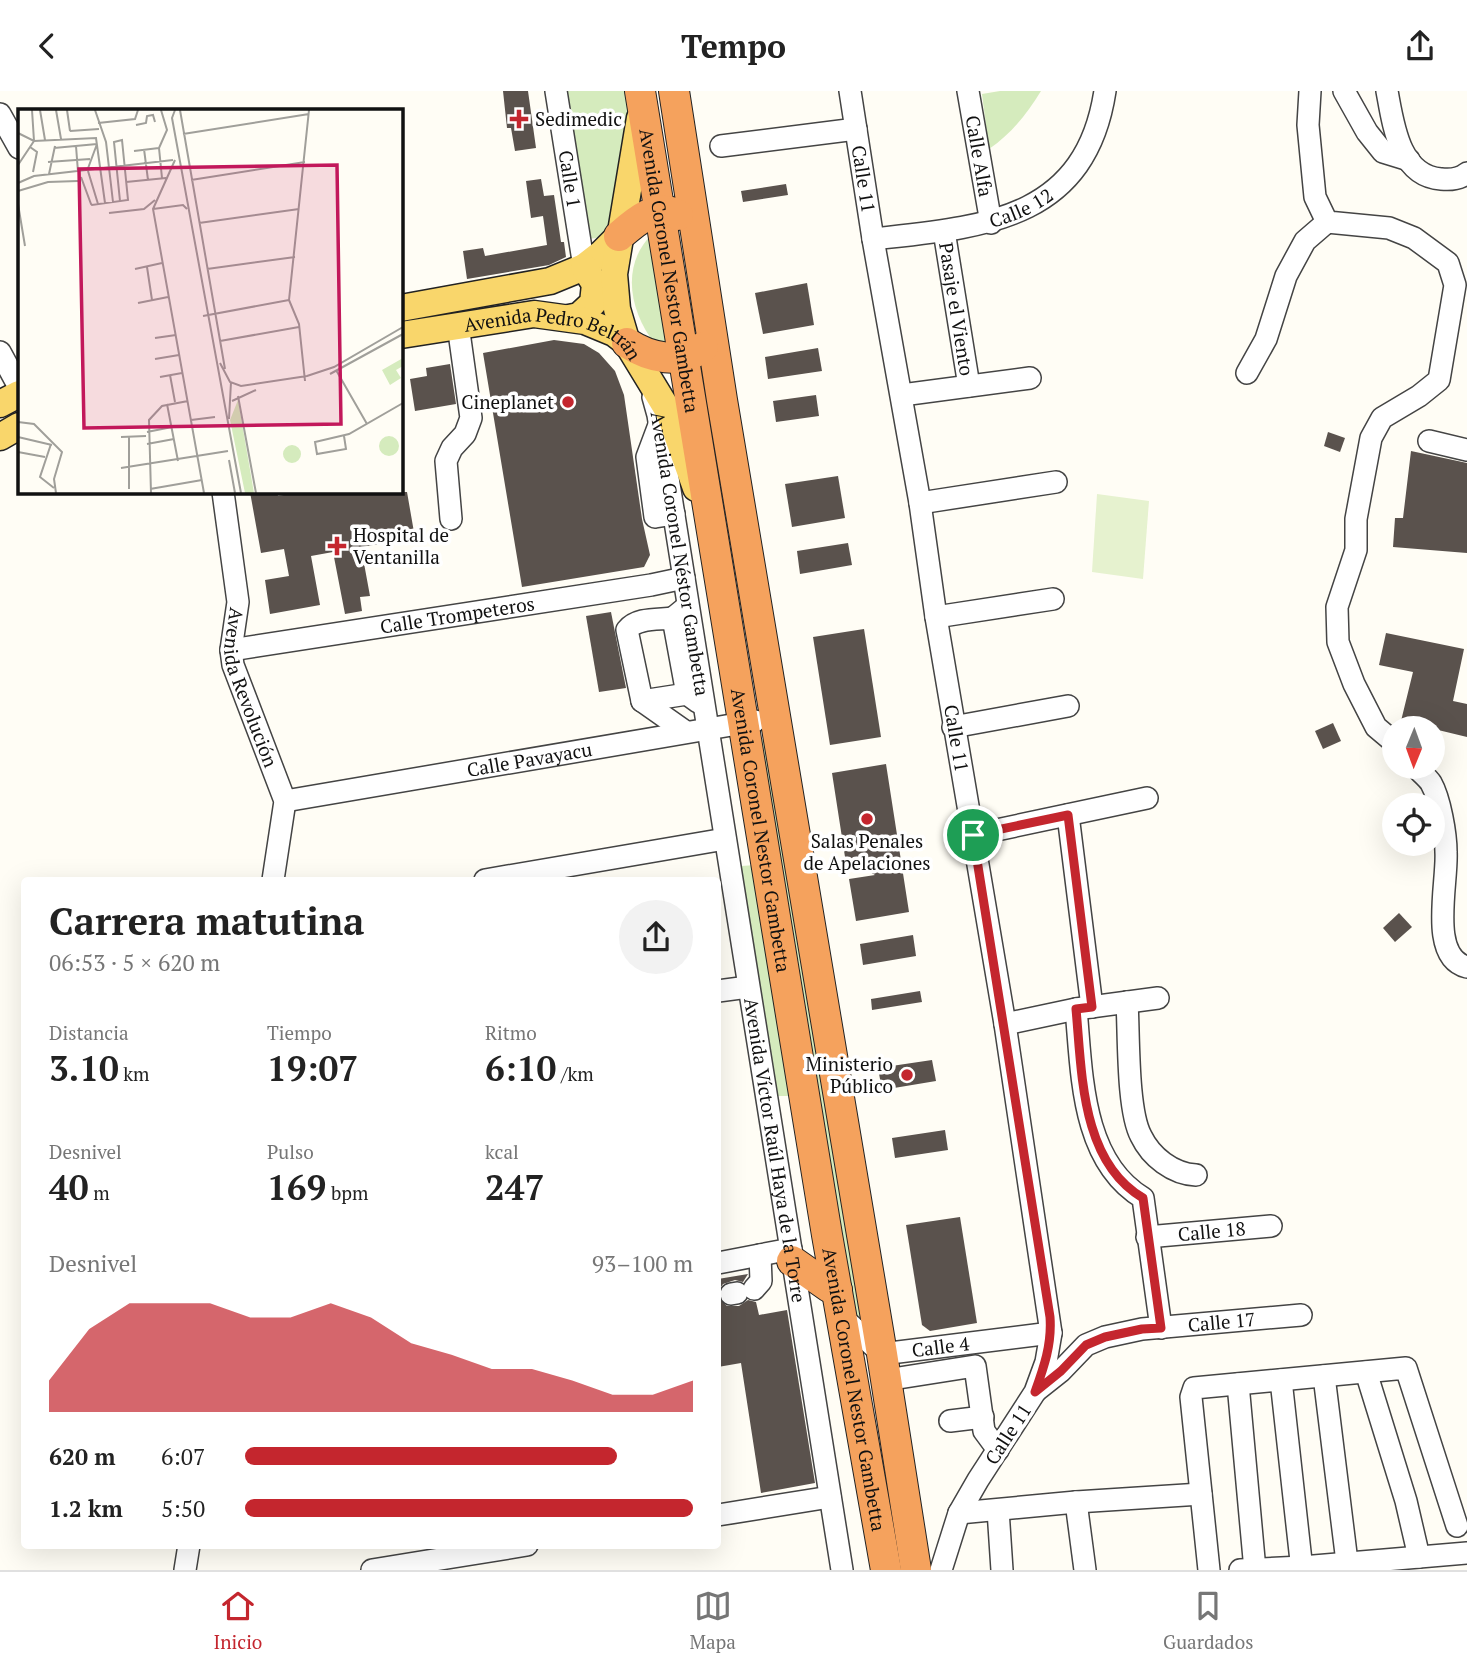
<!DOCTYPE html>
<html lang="es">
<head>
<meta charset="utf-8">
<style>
	body { margin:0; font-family:"PT Serif",serif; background:#f2f2f2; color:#222; height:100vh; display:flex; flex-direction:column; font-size:26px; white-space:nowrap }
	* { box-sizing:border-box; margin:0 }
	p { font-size:23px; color:#767676 }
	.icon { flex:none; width:38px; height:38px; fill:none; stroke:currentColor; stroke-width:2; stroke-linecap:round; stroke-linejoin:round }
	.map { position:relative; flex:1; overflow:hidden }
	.sheet { position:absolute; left:21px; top:786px; width:700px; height:672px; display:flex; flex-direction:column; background:#fff; border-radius:7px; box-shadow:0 7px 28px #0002 }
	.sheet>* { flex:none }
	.needle { width:46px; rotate:181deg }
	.buttons { position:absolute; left:1382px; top:625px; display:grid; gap:14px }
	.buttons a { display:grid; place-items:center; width:63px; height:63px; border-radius:50%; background:#fff; box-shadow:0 7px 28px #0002; font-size:35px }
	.pin { position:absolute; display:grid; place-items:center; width:60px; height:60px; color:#fff; margin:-30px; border:4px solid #fff; border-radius:50%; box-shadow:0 2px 7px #0007 }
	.round { display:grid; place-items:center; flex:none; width:74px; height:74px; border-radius:37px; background:#f2f2f2 }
	.summary { display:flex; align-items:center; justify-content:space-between; height:119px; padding:0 28px }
	h1 { font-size:38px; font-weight:800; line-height:52px }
	.metrics { display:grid; grid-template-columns:repeat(3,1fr); gap:10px; height:119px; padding:7px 28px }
	.metrics div { display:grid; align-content:center }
	.metrics b { font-size:35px; font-weight:800 }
	.metrics small { font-size:19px; font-weight:400 }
	.metrics p { font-size:19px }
	.chart { height:196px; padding:14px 28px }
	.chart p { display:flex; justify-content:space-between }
	.chart svg { width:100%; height:126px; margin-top:7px; fill:#c4262e; opacity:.7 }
	ul { padding:0 28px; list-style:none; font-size:23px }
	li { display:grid; grid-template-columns:112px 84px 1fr; align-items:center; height:52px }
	li i { height:18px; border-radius:9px; background:#c4262e }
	header { display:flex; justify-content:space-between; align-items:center; height:91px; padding:0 28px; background:#fff; font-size:32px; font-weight:800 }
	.menu { display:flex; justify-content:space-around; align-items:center; height:98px; border-top:2px solid #e0e0e0; background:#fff; font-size:19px; color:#767676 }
	.menu a { display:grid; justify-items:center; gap:4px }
	.menu .on { color:#c4262e }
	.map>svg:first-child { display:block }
	.green { fill:#d5ebbd }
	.pitch { fill:#e6f2cf }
	.building { fill:#5a524d }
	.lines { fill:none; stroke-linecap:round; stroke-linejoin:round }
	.minor-casing { stroke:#444; stroke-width:24 }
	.major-casing { stroke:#222; stroke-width:29 }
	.highway-casing { stroke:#222; stroke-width:32 }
	.minor { stroke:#fff; stroke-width:21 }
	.major { stroke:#f9d66b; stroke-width:26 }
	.highway { stroke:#f5a25d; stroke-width:30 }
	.route-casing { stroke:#fff; stroke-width:14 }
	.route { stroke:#c4262e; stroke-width:9 }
	.poi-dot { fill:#c4262e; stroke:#fff; stroke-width:2.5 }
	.labels { text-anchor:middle; stroke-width:7; stroke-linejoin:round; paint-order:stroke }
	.poi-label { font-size:19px; fill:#111; stroke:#fff; text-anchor:start }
	.street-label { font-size:19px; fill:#111; stroke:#fff }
	.inset-road { fill:none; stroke:#a09f9a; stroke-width:2 }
	.view { fill:#c2185b; fill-opacity:0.15; stroke:#c2185b; stroke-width:3.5 }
	.inset-edge { fill:none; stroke:#111; stroke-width:3.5 }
</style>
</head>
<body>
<header><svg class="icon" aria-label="back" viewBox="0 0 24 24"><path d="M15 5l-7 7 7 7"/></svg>Tempo<svg class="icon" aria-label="share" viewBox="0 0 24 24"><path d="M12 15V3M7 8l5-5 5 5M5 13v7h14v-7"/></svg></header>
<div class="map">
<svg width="1467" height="1479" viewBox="0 0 1467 1479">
	<rect width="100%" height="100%" fill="#fffdf5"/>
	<!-- green -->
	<g class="green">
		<path d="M564 0H626L632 36 609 136C603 144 598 149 588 147Z"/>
		<path d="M1000 0H1041C1026 24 1012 42 989 58L982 3Z"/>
		<path d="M652 143 677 256 655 253C630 221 620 175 652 143Z"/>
		<polygon points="766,647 867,1233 850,1223 760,649"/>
		<polygon points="756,774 790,1005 777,1005 741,775"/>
	</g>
	<!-- pitch -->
	<polygon class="pitch" points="1097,403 1149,410 1143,488 1092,481"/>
	<!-- building -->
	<g class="building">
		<polygon points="503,0 528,0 536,57 515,60 511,37 507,37"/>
		<polygon points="541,88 544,105 554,104 561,151 564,151 566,166 549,174 467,188 463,160 483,157 485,165 547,154 543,125 531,127 526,90"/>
		<polygon points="786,93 788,104 743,111 741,100"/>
		<polygon points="807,192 814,234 763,243 755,202"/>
		<polygon points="554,249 584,253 599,262 615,280 624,304 642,428 650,464 644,476 522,496 483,262"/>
		<polygon points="818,257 822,280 768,288 765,266"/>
		<polygon points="450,273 456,313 415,320 410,288 427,285 426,277"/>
		<polygon points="816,304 819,325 776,331 773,310"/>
		<polygon points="1328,341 1345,347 1340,361 1324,355"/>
		<polygon points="1411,360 1467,372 1467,462 1393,456 1395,427 1403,427"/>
		<polygon points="838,385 845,427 792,436 785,393"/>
		<polygon points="250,401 277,401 278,405 301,401 407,401 415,447 361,456 370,505 360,506 362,520 345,523 333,461 311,465 320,514 270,523 265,489 289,485 284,458 261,462"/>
		<polygon points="848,452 852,474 800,483 797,460"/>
		<polygon points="611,521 626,597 599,601 586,525"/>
		<polygon points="864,538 881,646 830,654 813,546"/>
		<polygon points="1386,542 1464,558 1453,610 1467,613 1467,646 1401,630 1413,581 1379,574"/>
		<polygon points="1333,632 1341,650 1323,658 1315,640"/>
		<polygon points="886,673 909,821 856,830 849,788 875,784 845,766 832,682"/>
		<polygon points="1399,822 1412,836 1395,851 1383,837"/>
		<polygon points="913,844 916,865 863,874 860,853"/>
		<polygon points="920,900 922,911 872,919 871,908"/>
		<polygon points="932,969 936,990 882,999 878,977"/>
		<polygon points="945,1039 948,1059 895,1067 892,1047"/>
		<polygon points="960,1126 977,1232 930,1240 922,1234 906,1134"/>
		<polygon points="748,1183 743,1191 735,1189 723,1193 719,1199 718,1206 727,1215 739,1215 748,1209 756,1211 759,1224 787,1219 815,1392 761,1402 741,1272 718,1276 718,1188"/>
	</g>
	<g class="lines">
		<!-- minor casing -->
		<g class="minor-casing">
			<g id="minor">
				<path id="s1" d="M556 0 584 176"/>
				<path id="s2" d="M850 0 873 148 920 412 936 526 1005 933 1051 1242 1046 1271 1035 1301 978 1389 959 1422 941 1479"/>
				<path id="s3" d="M968 0 991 132"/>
				<polyline points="1310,0 1308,34 1315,106 1327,131 1389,137 1414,147 1448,172 1455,194 1439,289 1419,305 1382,327 1371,347 1356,428 1356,459 1337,516 1338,551 1354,593 1376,636 1395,652"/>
				<polyline points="1344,0 1367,41 1383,61 1409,69"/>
				<path d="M1387 0C1393 32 1399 85 1441 88 1450 89 1460 88 1467 82"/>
				<polyline points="0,23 19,57"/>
				<polyline points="721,55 856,38"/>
				<path id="s4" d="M944 140 969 295"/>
				<path id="s5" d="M873 148C981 136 1085 131 1105 0"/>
				<polyline points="0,261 19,296"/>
				<polyline points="1247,282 1266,248 1286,185 1305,150 1327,131"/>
				<polyline points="902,304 1030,287"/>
				<path id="s6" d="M653 306 658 324 842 1479"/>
				<polyline points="659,334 647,366 655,426 674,423"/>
				<polyline points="1429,350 1467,359"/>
				<path id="s7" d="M223 401 238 511 231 559 233 574 285 710 273 789"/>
				<polyline points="920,412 1056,391"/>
				<polyline points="451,428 446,370 452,357 465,343 471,327 458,234"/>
				<polyline points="684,518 673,527 687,603 698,611"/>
				<polyline points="936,526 1053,508"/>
				<path d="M673 527C659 529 637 526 627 539L642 610 687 603"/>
				<path id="s8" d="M231 559 651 494 684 487"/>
				<polyline points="642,610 686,641"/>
				<polyline points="953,636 1068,615"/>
				<path d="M1416 676C1420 681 1427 686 1431 692 1440 708 1446 743 1446 761 1448 792 1428 866 1467 876"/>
				<path id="s9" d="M285 710 755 630"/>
				<polyline points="1068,724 1092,916"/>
				<polyline points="973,744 1147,707"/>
				<polyline points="485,789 725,748"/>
				<polyline points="718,900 748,896"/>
				<path d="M1127 911C1129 944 1127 1019 1141 1045 1151 1066 1173 1083 1196 1084"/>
				<path d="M1076 918C1082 982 1081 1070 1143 1107L1161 1237"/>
				<polyline points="1005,933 1076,918 1158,907"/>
				<path id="s10" d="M1147 1146 1271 1135"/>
				<polyline points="718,1172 791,1158"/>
				<polyline points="754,1198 761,1190 760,1164"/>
				<polyline points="731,1203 737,1202"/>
				<path id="s11" d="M843 1227 882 1263 1051 1242"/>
				<polyline points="1366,1281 1406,1410 1419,1466"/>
				<polyline points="1324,1285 1348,1479"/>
				<polyline points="886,1289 975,1275 984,1340 998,1359"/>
				<polyline points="1281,1289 1302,1479"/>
				<polyline points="1238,1293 1255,1479"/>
				<path id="s12" d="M1037 1299 1061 1280 1086 1254 1105 1246 1142 1238 1301 1224"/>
				<polyline points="950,1330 983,1326"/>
				<polyline points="1076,1411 1085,1479"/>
				<polyline points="998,1419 1002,1479"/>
				<polyline points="959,1422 1076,1411 1201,1403"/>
				<polyline points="718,1424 830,1406"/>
				<polyline points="185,1479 189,1454"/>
				<polyline points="372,1479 527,1454"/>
				<polyline points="1209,1479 1191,1306 1194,1297 1406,1277 1457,1435"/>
				<polyline points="1240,1479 1302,1476 1467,1462"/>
			</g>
		</g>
		<!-- major casing -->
		<g class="major-casing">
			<g id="major">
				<polyline points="401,217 550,190 584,176 602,162 619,145"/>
				<polyline points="569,227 579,225 593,212 595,193 584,176"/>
				<path id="s13" d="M401 244 534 223 585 230 614 242 627 252 669 321 696 397"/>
				<polyline points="627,252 617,218 614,183 640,27"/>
				<polyline points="0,313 19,303"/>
				<polyline points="0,346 19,335"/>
			</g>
		</g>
		<!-- highway casing -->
		<g class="highway-casing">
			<g id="highway">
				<path id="s14" d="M640 0 827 1144 886 1479"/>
				<polyline points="674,0 722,309 882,1263 916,1479"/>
				<path d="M619 145C635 131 657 111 678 124"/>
				<path d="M627 252C650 267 680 274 703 256"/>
				<polyline points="792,1170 829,1196 837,1199"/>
			</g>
		</g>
		<!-- minor -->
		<use href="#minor" class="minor"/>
		<!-- major -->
		<use href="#major" class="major"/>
		<!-- highway -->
		<use href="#highway" class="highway"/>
	</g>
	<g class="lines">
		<!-- route casing -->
		<g class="route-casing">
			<path id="route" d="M1068 724 1092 916 1076 918C1082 982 1081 1071 1143 1107L1161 1237 1142 1238 1105 1246 1086 1254 1061 1280 1035 1301C1044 1276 1052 1253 1050 1226L973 744Z"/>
		</g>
		<!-- route -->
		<use href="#route" class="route"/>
	</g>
	<!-- markers -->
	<g class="poi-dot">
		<path d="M515.5 17.5h7v7h7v7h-7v7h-7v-7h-7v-7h7z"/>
		<circle cx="568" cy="311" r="7"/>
		<path d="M333.5 444.5h7v7h7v7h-7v7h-7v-7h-7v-7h7z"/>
		<circle cx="867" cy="728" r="7"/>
		<circle cx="907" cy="984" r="7"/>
	</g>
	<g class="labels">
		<!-- poi labels -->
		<g class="poi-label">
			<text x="535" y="35">Sedimedic</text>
			<text x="554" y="318" text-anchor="end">Cineplanet</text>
			<text x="353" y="451">Hospital de<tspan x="353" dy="22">Ventanilla</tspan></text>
			<text x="867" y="757" text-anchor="middle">Salas Penales<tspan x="867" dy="22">de Apelaciones</tspan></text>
			<text x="893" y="980" text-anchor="end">Ministerio<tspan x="893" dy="22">Público</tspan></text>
		</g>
		<!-- street labels -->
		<g class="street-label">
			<text dy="7" stroke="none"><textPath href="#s3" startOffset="66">Calle Alfa</textPath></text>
			<text dy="7" stroke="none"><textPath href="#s1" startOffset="89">Calle 1</textPath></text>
			<text dy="7" stroke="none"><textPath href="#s2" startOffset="89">Calle 11</textPath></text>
			<text dy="7" stroke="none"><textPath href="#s5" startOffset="152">Calle 12</textPath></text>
			<text dy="7" stroke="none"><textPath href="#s14" startOffset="182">Avenida Coronel Nestor Gambetta</textPath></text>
			<text dy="7" stroke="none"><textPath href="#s4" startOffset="79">Pasaje el Viento</textPath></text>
			<text dy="7" stroke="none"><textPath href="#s13" startOffset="158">Avenida Pedro Beltrán</textPath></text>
			<text dy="7" stroke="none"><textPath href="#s6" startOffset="159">Avenida Coronel Néstor Gambetta</textPath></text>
			<text dy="7" stroke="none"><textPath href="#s8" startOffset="229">Calle Trompeteros</textPath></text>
			<text dy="7" stroke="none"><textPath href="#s7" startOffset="200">Avenida Revolución</textPath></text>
			<text dy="7" stroke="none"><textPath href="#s2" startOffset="656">Calle 11</textPath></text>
			<text dy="7" stroke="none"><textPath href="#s9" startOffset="248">Calle Pavayacu</textPath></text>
			<text dy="7" stroke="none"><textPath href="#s14" startOffset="749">Avenida Coronel Nestor Gambetta</textPath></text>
			<text dy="7" stroke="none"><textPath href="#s6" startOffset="763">Avenida Víctor Raúl Haya de la Torre</textPath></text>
			<text dy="7" stroke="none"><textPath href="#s10" startOffset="65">Calle 18</textPath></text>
			<text dy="7" stroke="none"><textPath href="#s12" startOffset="205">Calle 17</textPath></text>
			<text dy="7" stroke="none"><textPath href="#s11" startOffset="112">Calle 4</textPath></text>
			<text dy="7" stroke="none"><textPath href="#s14" startOffset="1316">Avenida Coronel Nestor Gambetta</textPath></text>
			<text transform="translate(1008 1343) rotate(-57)" y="7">Calle 11</text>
		</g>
	</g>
	<!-- overview -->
	<g transform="translate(18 18)">
		<rect width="385" height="385" fill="#fffdf5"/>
		<path d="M385 249V257L378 261 383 269 372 276 364 261ZM220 291 236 384H227L212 311ZM361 337a10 10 0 1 1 20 0a10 10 0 1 1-20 0ZM265 345a9 9 0 1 1 18 0a9 9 0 1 1-18 0Z" fill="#d5ebbd"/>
		<path class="inset-road" d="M22 1 27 31M38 1 43 30M49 1 52 22M77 1 88 33 95 93M143 1 149 21 141 39 144 69M157 1 154 9 223 384M162 1 207 260M80 14 117 10 120 1M118 16 128 14 129 7 135 6 137 13M52 22 81 20M0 24 16 32 78 29 87 94M165 25 291 5M58 37 60 63M12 38 19 43 15 63M36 39 79 35M126 40 130 71M116 42 141 39M157 51 135 100 186 384M30 53 72 50M0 56 16 32 14 1M69 62 79 35M70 62 80 95M31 65 37 37M63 68 73 95 74 96 110 91 104 31 96 33 102 92M173 71 287 53M108 73 148 69M0 74 16 67 155 51M0 82 30 73 60 72M0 95 7 137M135 100 165 96 169 100M91 104 126 100 137 91M181 114 281 100M129 158 134 191M117 160 144 154M189 160 277 148M120 194 150 188M185 207 271 191M137 229 158 226M202 232 281 218M137 250 161 246M202 254 212 273 223 277 289 267 316 258 385 218M318 261 349 315M312 265 385 225M152 266 157 293M142 268 164 264M287 272 281 215 271 191 291 1M220 287 238 384M214 292 238 281M149 295 160 352M211 310 213 273M173 311 197 308M0 313 16 315 44 343 36 370 38 384M129 323 154 318M326 327 328 340 299 345 297 333 331 325 385 294M0 328 34 336M103 328 128 327M111 328V380M33 335 22 368 36 379M129 335 156 330M0 343 27 348M211 351 217 384M103 359 210 342M132 380 184 371M133 384 131 311 144 297 170 292"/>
		<path class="view" d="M319 56 323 315 66 319 61 60Z"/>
		<rect width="385" height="385" class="inset-edge"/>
	</g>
</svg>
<div class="buttons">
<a><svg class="needle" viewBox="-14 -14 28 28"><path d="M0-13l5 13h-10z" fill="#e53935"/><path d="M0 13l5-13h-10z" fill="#767676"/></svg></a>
<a><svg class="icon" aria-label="locate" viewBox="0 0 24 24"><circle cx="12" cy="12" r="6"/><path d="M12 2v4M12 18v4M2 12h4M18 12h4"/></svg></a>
</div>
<div class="pin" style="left:973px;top:744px;background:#1e9e55"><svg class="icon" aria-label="arrive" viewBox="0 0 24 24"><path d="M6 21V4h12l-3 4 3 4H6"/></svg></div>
<section class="sheet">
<div class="summary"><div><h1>Carrera matutina</h1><p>06:53 · 5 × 620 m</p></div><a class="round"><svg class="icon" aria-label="share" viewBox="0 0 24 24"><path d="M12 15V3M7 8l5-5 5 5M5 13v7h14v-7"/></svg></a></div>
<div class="metrics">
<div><p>Distancia</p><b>3.10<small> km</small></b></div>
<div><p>Tiempo</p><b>19:07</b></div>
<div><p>Ritmo</p><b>6:10<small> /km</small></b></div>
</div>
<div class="metrics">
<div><p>Desnivel</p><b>40<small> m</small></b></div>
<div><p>Pulso</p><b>169<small> bpm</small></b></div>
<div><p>kcal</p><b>247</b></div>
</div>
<div class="chart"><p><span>Desnivel</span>93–100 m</p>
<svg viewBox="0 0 160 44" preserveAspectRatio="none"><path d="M0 44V33L10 15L20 6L30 6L40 6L50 11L60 11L70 6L80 11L90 20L100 24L110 29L120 29L130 33L140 38L150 38L160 33V44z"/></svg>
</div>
<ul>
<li><b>620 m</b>6:07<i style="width:83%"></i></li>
<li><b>1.2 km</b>5:50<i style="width:100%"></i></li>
</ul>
</section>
</div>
<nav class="menu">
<a class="on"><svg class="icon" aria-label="home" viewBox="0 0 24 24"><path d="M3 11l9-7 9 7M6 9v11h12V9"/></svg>Inicio</a>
<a><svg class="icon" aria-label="map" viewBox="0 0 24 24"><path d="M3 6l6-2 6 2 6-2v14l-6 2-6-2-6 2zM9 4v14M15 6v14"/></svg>Mapa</a>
<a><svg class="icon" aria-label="saved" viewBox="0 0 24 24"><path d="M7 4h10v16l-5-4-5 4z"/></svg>Guardados</a>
</nav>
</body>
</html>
